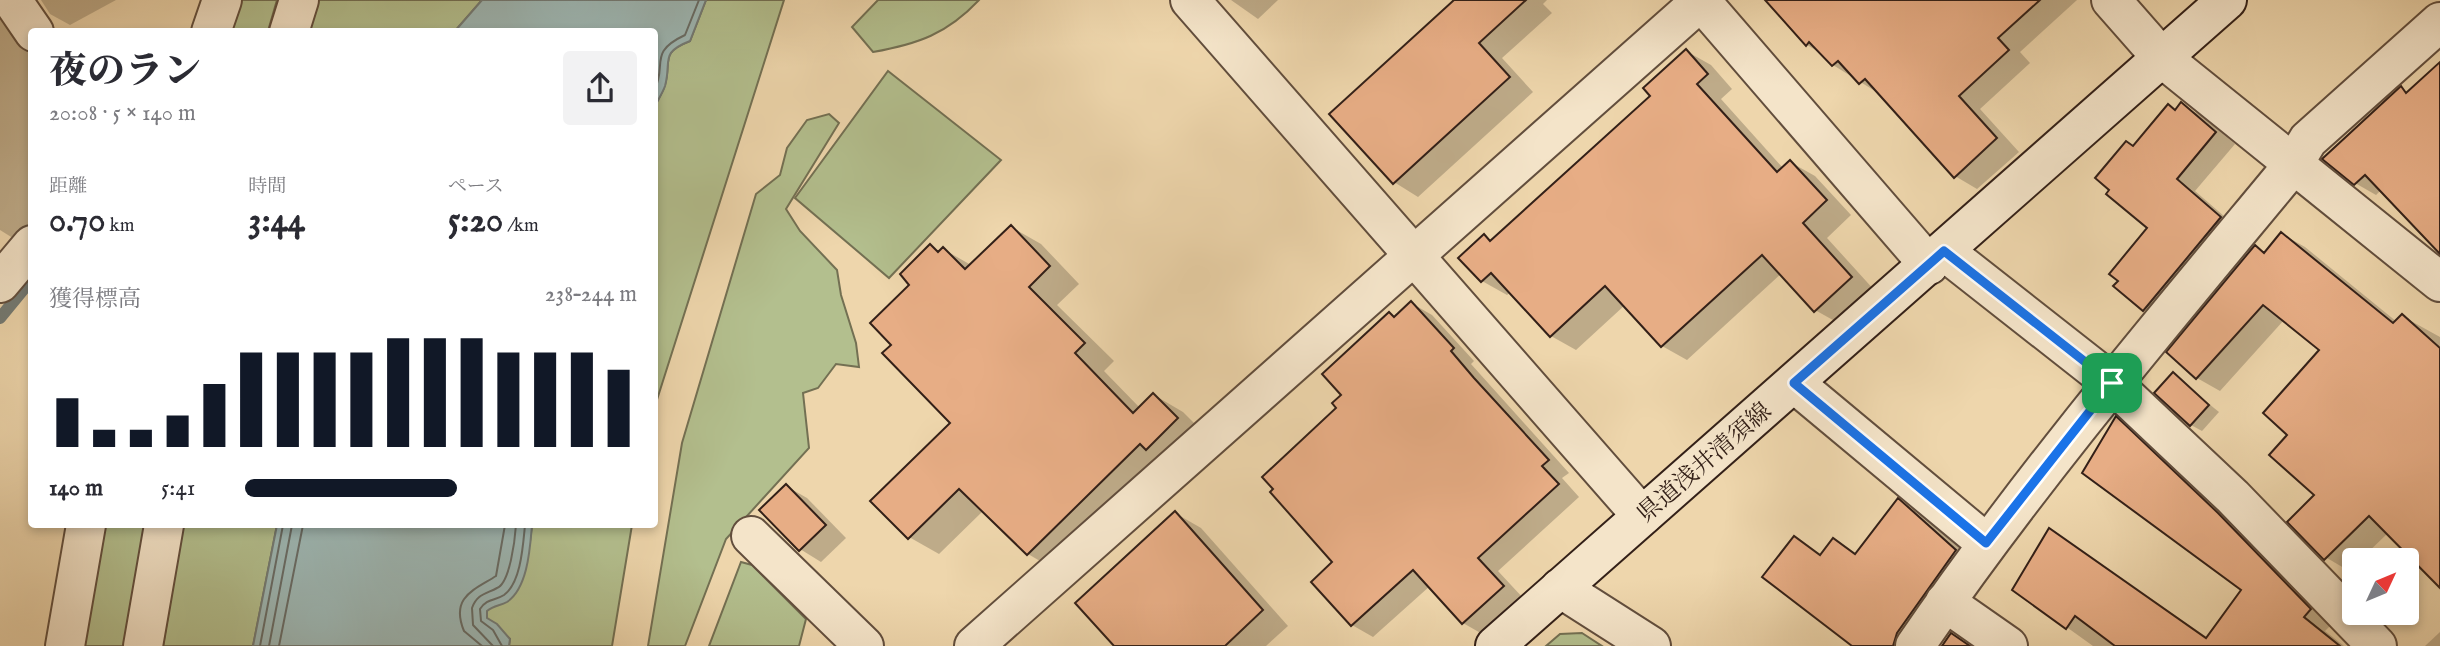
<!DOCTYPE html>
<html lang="ja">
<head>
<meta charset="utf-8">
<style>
	body { margin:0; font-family:"IM FELL English","Noto Serif JP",serif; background:#f2f2f3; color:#2b2b33; height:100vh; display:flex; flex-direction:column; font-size:26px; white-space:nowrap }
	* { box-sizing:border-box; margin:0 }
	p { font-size:23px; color:#7c7c81 }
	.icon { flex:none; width:38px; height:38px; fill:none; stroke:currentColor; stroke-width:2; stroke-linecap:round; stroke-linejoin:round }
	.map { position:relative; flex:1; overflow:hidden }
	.side { position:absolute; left:28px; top:28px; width:630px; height:500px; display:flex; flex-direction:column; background:#fff; border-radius:7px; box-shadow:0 4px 10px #0003 }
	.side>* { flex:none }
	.needle { width:46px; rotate:46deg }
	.fabs { position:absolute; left:2342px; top:548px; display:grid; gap:14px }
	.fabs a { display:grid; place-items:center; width:77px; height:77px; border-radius:7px; background:#fff; box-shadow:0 4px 10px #0003; font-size:35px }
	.pin { position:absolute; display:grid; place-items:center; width:60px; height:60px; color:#fff; margin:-30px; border-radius:14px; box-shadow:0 4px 10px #0006 }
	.round { display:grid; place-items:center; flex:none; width:74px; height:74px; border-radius:7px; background:#f2f2f3 }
	.summary { display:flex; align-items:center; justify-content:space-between; height:119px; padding:0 21px }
	h1 { font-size:38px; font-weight:800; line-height:52px }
	.metrics { display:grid; grid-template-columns:repeat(3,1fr); gap:10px; height:119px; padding:7px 21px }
	.metrics div { display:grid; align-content:center }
	.metrics b { font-size:35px; font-weight:800 }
	.metrics small { font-size:19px; font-weight:400 }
	.metrics p { font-size:19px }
	.chart { height:196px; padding:14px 21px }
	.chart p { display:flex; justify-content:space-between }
	.chart svg { width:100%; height:126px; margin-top:7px; stroke:#111827; stroke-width:6 }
	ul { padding:0 21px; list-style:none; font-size:23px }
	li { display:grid; grid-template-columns:112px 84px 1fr; align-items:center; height:52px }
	li i { height:18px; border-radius:9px; background:#111827 }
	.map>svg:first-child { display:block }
	.green { fill:#b3bf8e; stroke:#737053; stroke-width:2 }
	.water { fill:#9db7b4; stroke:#737b76; stroke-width:2 }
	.shadow { fill:#0003 }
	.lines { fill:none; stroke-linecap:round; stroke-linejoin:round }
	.shore { stroke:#686c66; stroke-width:2 }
	.stream { stroke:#737b76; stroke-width:12 }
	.building { fill:#e7ad85; stroke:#332018; stroke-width:2 }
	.street-casing { stroke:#624e3d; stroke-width:42 }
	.secondary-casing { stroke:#332018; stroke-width:42 }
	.street { stroke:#f4e4c9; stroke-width:38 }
	.secondary { stroke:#f4e4c9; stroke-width:38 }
	.route-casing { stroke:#fff; stroke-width:14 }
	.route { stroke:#1a73e8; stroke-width:9 }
	.labels { text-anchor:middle; stroke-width:5; stroke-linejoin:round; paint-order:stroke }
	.street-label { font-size:24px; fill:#332018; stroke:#f4e4c9 }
</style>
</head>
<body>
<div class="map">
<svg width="2440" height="646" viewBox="0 0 2440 646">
	<rect width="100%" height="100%" fill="#eed6ac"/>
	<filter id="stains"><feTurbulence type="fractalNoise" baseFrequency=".00286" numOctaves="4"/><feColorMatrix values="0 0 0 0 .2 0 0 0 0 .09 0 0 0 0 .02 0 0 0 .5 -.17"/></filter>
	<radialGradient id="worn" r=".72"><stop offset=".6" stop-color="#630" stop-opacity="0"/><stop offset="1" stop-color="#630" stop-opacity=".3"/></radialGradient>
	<!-- green -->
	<g class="green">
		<polygon points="234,0 277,0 268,31 225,32"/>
		<polygon points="315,0 482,0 455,31 305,32"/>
		<path d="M706 0H784L655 406 654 106C658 100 663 92 665 85 672 61 659 53 690 41Z"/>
		<path d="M878 0H979C947 34 918 44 873 52L852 27Z"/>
		<polygon points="888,71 1001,160 889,278 795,198"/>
		<polygon points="829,114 839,123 786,209 800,231 837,270 841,295 856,343 859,367 836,364 818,388 803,393 809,448 726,539 685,646 648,646 682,443 756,194 780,175 787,148 807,120"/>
		<polygon points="103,525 151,525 130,646 84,646"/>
		<polygon points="183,525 277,525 253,646 163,646"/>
		<polygon points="532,525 632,525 612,646 509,646 510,639 487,618 487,610 494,605 530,542"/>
		<polygon points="741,562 752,565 806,619 799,646 709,646"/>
		<polygon points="1582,633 1602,646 1546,646 1560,634"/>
	</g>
	<!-- water -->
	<g class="water">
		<path d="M482 0H706L690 41C659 53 672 61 665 86 663 92 658 100 655 106L654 32 455 31Z"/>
		<path d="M277 525H532C530 548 528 588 507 602 500 606 494 605 487 611V618L497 624 510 639 509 646H253Z"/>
	</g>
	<!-- shadow -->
	<g class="shadow">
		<polygon points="0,0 32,50 32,226 16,240 0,230"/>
		<polygon points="41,0 116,0 70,25 50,14"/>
		<polygon points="1231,0 1278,0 1258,19"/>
		<polygon points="1452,0 1547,0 1543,4 1552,13 1502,58 1533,92 1418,197 1394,182"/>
		<polygon points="1767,0 2077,0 2020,52 2030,63 1980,109 2019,152 1977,189 1955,176 1883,96 1833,65 1821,53 1807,45"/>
		<polygon points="1686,51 1711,65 1732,89 1721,99 1783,168 1790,162 1815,176 1851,215 1827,238 1876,292 1840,324 1815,310 1782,273 1687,360 1662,346 1625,305 1576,350 1551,336 1511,292 1507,295 1482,281 1461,258 1484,236 1493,241 1652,96"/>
		<polygon points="2440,65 2440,253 2381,190 2376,195 2355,183 2401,89 2409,93"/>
		<polygon points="2182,105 2202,116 2235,144 2195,191 2240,230 2164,322 2116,286 2149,228 2134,147 2168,106 2177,111"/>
		<polygon points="1011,227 1041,244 1079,284 1057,305 1114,361 1104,371 1140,408 1154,395 1183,412 1207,436 1057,571 1028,554 983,511 939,554 909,537 953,423 893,345 912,285 930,247 940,252 943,249 971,265"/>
		<polygon points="2282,234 2305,247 2397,322 2402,316 2440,337 2440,586 2388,533 2360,560 2354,560 2349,571 2327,558 2290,522 2316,495 2290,435 2322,350 2284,320 2220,391 2197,378 2255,248 2266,254"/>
		<polygon points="1411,303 1432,315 1474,361 1471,364 1569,473 1562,478 1579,497 1498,571 1524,599 1484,635 1463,623 1430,586 1373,637 1352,625 1334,562 1339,408 1389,314 1396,318"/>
		<polygon points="2173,375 2219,412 2202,431 2191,425"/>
		<polygon points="2116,419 2139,432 2241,528 2333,623 2325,631 2344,646 2093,646 2015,590 2050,530 2208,638 2243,590"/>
		<polygon points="786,486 807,498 846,538 821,562 800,549"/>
		<polygon points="1898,500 1920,513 1977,564 1919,646 1852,646 1794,538 1822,555 1834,540 1857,554"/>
		<polygon points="1175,513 1201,528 1288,626 1266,646 1116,646"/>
		<polygon points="2440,632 2440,646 2425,646"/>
	</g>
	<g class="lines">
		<!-- shore -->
		<g class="shore">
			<path d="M654 91C668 64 647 53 685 35L699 0"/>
			<polyline points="260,646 283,525"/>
			<polyline points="269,646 292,525"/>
			<polyline points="279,646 303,525"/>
			<path d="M482 646 464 631C450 597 474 590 496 576L505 525"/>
			<path d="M493 646 473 625 472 608C477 594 486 594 497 588 510 583 515 539 516 525"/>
			<path d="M502 646 493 630 481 621 480 609C487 598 495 601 504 595 521 583 523 545 525 525"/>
		</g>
		<!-- stream -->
		<polyline class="stream" points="0,318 32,279"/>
	</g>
	<!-- building -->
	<g class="building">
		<polygon points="1454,0 1526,0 1479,43 1510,77 1393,184 1329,114"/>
		<polygon points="1765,0 2040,0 1998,38 2009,50 1959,96 1997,138 1954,178 1865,79 1859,84 1838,61 1832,66 1809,42 1806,46"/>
		<polygon points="1686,49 1708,74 1697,84 1777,172 1790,160 1827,200 1803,223 1852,277 1814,312 1762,255 1661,347 1605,286 1550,337 1491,273 1481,282 1458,258 1484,234 1490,241 1650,96 1643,88"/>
		<polygon points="2440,62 2440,254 2365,175 2354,185 2322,159 2401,86 2406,93"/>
		<polygon points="2181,102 2216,132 2177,179 2221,217 2143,311 2113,286 2118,281 2109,274 2147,228 2106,194 2109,190 2095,178 2126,141 2133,146 2168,104 2175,110"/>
		<polygon points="1011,225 1050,266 1029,287 1085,343 1075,353 1133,413 1153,393 1178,418 1146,450 1140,444 1027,555 959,489 908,539 870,501 950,423 882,353 891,345 870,323 909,285 900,274 930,244 938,252 943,247 965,269"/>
		<polygon points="2281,232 2393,323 2402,314 2440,348 2440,588 2369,516 2324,560 2287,522 2314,495 2269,455 2287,435 2263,413 2319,350 2263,305 2196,379 2166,352 2255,245 2264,253"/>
		<polygon points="1411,301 1454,348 1451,351 1474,378 1549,460 1542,466 1559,484 1478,558 1504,586 1462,624 1413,570 1351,626 1311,582 1332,562 1270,492 1273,489 1262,477 1336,408 1332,403 1341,395 1322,374 1389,312 1394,317"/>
		<polygon points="2173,372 2209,405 2190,426 2154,393"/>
		<polygon points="2116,416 2218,513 2311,609 2304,617 2340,646 2115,646 2075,616 2066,629 2012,590 2049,528 2206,638 2241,590 2082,473"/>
		<polygon points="786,484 826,525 799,551 759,510"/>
		<polygon points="1898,498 1956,550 1897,633 1893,646 1852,646 1762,577 1794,536 1820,555 1833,538 1855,554"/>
		<polygon points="1175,511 1263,610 1225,646 1114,646 1075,603"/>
		<polygon points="1951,633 1970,646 1942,646"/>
	</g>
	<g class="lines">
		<!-- street casing -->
		<g class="street-casing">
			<g id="street">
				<polyline points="12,0 34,32"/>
				<polyline points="1190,0 1642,516"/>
				<polyline points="1700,0 1929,265"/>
				<polyline points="2111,0 2162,58 2440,282"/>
				<polyline points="211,32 222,0"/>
				<polyline points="289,32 299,0"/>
				<polyline points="1944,251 2112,383 2233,497 2377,646"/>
				<polyline points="0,283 32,245"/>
				<polyline points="1794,383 1986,543"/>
				<polyline points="751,536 864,646"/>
				<polyline points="1560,588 1651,646"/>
				<polyline points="1945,602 2008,646"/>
				<polyline points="65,646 86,525"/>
				<polyline points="143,646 164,525"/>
				<polyline points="974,646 1702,0"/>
				<path d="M1915 646C2030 478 2163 322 2293 165L2308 140 2440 22"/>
			</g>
		</g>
		<!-- secondary casing -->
		<g class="secondary-casing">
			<polyline id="secondary" points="1495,646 2227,0"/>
		</g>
		<!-- street -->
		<use href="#street" class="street"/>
		<!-- secondary -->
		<use href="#secondary" class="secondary"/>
	</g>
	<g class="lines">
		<!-- route casing -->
		<g class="route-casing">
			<polygon id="route" points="1944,251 2112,383 1986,543 1794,383"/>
		</g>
		<!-- route -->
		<use href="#route" class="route"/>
	</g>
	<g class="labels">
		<!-- street labels -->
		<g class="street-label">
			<text transform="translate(1704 462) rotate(-41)" y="8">県道浅井清須線</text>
		</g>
	</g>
	<rect width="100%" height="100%" filter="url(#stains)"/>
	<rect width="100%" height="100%" fill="url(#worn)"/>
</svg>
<div class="fabs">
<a><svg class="needle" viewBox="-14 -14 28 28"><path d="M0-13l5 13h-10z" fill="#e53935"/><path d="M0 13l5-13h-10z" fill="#7c7c81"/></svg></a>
</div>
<div class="pin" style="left:2112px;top:383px;background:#1e9e55"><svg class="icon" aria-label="arrive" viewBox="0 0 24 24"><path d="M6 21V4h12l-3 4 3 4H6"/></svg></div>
<section class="side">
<div class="summary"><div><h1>夜のラン</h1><p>20:08 · 5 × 140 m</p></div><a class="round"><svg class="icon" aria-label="share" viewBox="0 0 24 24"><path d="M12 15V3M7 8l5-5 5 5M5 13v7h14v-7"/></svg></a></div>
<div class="metrics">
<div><p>距離</p><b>0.70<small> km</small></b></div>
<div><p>時間</p><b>3:44</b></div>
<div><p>ペース</p><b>5:20<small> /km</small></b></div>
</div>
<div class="chart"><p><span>獲得標高</span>238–244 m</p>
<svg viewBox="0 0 160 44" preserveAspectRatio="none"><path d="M5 44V27M15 44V38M25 44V38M35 44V33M45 44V22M55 44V11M65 44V11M75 44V11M85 44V11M95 44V6M105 44V6M115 44V6M125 44V11M135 44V11M145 44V11M155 44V17"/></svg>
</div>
<ul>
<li><b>140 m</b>5:41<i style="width:54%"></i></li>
</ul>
</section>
</div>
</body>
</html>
